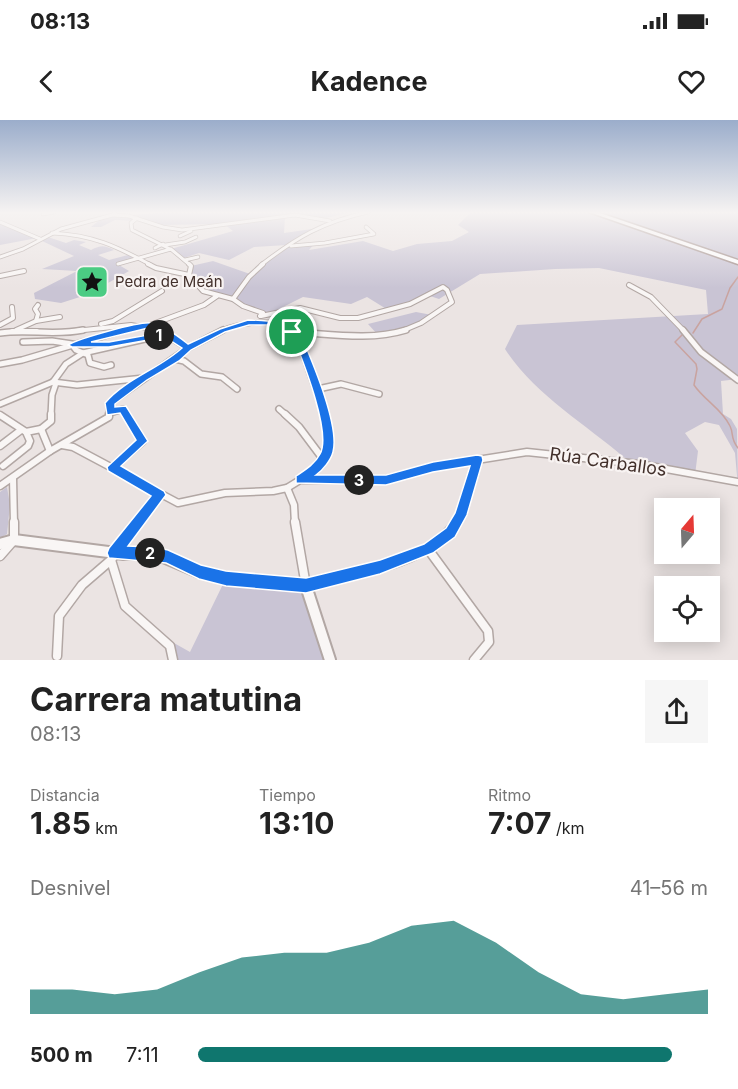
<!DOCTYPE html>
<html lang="es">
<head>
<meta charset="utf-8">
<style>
	body { margin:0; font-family:Inter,sans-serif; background:#f6f6f6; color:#222; height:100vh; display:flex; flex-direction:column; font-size:22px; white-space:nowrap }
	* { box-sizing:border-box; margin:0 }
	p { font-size:20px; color:#767676 }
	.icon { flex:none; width:33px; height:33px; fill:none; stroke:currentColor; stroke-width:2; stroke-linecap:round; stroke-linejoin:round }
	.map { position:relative; height:540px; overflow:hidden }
	.details { display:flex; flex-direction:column; background:#fff; flex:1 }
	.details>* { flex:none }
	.needle { width:39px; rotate:19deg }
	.controls { position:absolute; left:654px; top:378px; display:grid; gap:12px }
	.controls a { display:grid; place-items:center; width:66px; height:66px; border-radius:0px; background:#fff; box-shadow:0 3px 15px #0003; font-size:30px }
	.pin { position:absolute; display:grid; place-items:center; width:51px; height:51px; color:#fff; margin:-26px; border:3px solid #fff; border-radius:50%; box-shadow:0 2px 6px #0007 }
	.km { position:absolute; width:30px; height:30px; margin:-15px; border-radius:50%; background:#222; color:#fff; font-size:16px; line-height:30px; text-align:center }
	.round { display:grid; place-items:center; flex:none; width:63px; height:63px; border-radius:0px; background:#f6f6f6 }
	.headline { display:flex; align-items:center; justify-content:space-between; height:102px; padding:0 30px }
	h1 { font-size:33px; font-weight:700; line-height:45px }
	.stats { display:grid; grid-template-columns:repeat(3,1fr); gap:9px; height:102px; padding:6px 30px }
	.stats div { display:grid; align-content:center }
	.stats b { font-size:30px; font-weight:700 }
	.stats small { font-size:16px; font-weight:400 }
	.stats p { font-size:16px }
	.chart { height:168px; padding:12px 30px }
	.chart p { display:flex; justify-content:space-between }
	.chart svg { width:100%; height:108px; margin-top:6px; fill:#0f766e; opacity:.7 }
	ul { padding:0 30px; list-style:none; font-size:20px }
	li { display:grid; grid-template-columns:96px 72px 1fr; align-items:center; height:45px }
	li i { height:15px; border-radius:8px; background:#0f766e }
	.status { display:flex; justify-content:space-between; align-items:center; height:42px; padding:0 30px; background:#fff; direction:ltr }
	.status svg { height:16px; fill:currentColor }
	header { display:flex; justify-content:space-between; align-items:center; height:78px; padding:0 30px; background:#fff; font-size:27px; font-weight:700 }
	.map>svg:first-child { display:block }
	.green { fill:#c9c4d4 }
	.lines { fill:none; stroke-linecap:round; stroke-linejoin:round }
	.stream { stroke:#c9a39f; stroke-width:1.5 }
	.minor-far4-casing { stroke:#b2a7a4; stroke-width:4.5 }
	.minor-far3-casing { stroke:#b2a7a4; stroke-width:6 }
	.minor-far2-casing { stroke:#b2a7a4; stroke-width:8 }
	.minor-far1-casing { stroke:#b2a7a4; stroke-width:9 }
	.minor-casing { stroke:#b2a7a4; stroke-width:11 }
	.tertiary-casing { stroke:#b2a7a4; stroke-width:14 }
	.trunk-casing { stroke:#a18e8a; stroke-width:3 }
	.minor-far4 { stroke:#f9f6f5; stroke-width:3 }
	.minor-far3 { stroke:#f9f6f5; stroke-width:4 }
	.minor-far2 { stroke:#f9f6f5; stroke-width:5 }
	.minor-far1 { stroke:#f9f6f5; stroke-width:6 }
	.minor { stroke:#f9f6f5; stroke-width:8 }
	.tertiary { stroke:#f9f6f5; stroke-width:10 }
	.trunk { fill:#fff; fill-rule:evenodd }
	.route { fill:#1a73e8; stroke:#fff; stroke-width:1.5; fill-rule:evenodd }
	.labels { text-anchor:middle; stroke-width:4.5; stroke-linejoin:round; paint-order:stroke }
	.far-poi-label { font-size:15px; fill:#42302b; stroke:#f8f3f2; text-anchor:start }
	.street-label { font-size:18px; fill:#42302b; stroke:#f8f3f2 }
</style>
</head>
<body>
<div class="status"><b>08:13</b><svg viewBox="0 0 49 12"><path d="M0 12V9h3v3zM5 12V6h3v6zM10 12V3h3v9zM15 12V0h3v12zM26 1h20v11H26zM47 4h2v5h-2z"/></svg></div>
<header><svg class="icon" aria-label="back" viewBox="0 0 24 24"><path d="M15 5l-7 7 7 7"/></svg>Kadence<svg class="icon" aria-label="heart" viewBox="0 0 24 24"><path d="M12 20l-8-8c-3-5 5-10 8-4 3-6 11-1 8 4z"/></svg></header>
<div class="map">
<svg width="738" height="540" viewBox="0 0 738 540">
	<rect width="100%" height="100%" fill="#ebe4e3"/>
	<!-- green -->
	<g class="green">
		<polygon points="176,92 353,92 321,99 295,95 285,97 284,113 312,109 287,125 254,127 229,140 199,133 184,138 171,129 233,111 224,104 158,105 139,101 115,100 101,107 91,107 102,98 113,96"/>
		<path d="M471 92H738V259L721 261 723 294 731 299 737 309 738 367 735 333 719 305 705 302 685 313 698 331 695 355 624 342 625 338C584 303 534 274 505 229L517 205 708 194 706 170 599 148 555 149 480 154 439 179 427 175 410 184 388 190 367 177 351 184 303 177 267 195 243 186 233 179 203 171 189 155 191 146 213 141 250 154 290 126 314 124 309 130 363 121 393 131 417 124 452 121 469 112 458 105Z"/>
		<polygon points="0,102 37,118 0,125"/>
		<path d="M48 117 66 123 74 120 86 122 79 125 91 130C101 125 104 125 114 130L98 135 109 140 128 135 136 139 119 145 129 151 101 167 76 173 83 176 61 183 35 179 34 173 77 151 42 149 74 136 40 120Z"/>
		<polygon points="416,192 432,195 415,206 378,215 368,204"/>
		<polygon points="7,367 10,385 7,414 0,418 0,372"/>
		<polygon points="226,458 306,466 330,540 173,540 170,526 174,523 190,532"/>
	</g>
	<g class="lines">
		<!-- stream -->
		<g class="stream">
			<polyline points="693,213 702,199 722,189 730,168 738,157"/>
			<path d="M683 214 675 222 696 244 697 249 694 265C704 280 722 289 730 306 734 314 730 318 738 328"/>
		</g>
		<!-- minor-far4 casing -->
		<g class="minor-far4-casing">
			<g id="minor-far4">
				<polyline points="43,94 54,92"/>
				<polyline points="113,95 129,96 163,107 182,110 295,95 330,101"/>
				<polyline points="137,98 131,103 132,110 172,130 190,145"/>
				<polyline points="0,102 40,119"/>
				<path d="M52 113C93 115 116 126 151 145"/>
				<polyline points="180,116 191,111"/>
				<polyline points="165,125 185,122 196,117"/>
				<polyline points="291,126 325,123 374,114 366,107"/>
				<polyline points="155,128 163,124"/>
				<polyline points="0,137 23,129 61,109 116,94"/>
				<polyline points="185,140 198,137"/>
				<polyline points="118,144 171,129"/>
				<path d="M261 145C297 117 323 102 368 92"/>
			</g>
		</g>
		<!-- minor-far3 casing -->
		<g class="minor-far3-casing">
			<g id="minor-far3">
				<polyline points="148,144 156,148 189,155 203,171 233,179 243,186 263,193 260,196"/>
				<polyline points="189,144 191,146 189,155"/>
				<polyline points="0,156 24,151"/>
				<polyline points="629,165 651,177 684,211"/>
				<polyline points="233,179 249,157 263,144"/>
				<polyline points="261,196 300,188 340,198 358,198 410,184 443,167 447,170 452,182 421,203 402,211"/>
				<polyline points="36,201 60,197"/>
				<polyline points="101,204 113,201 162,171"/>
				<polyline points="0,205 13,198 12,187"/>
				<polyline points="150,205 204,185 217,176"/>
				<polyline points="16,210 36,201 38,194 35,189 38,185"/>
				<polyline points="12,211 37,211"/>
				<polyline points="75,211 131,205 163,211"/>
				<polyline points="119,211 134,207"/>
				<path d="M220 211C242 202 272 197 292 211"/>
			</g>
		</g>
		<!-- minor-far2 casing -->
		<g class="minor-far2-casing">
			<g id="minor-far2">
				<polyline points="159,210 188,228"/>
				<polyline points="290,210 297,215 325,296"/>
				<polyline points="683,210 701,232 738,260"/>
				<path d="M293 212C331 214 370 221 406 210"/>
				<path d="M0 213C28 209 55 216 83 210"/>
				<polyline points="23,222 52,221 72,224"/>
				<polyline points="72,225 76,230 88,235 90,243 104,247 111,245"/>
				<polyline points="175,239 184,241 201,254 222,257 237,269"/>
				<polyline points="0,244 22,240 124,210"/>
				<polyline points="53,262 66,244 83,233 167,214"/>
				<polyline points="53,262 77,265 144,258"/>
				<polyline points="318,269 341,264 379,274"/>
				<polyline points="0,284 53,262"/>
				<polyline points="279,289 287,296"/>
				<polyline points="110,293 123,289 127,296"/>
				<polyline points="51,296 52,275 56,263"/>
				<polyline points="109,296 110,283 188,228 223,210"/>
			</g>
		</g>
		<!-- minor-far1 casing -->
		<g class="minor-far1-casing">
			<g id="minor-far1">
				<polyline points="285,294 299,307 323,339"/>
				<polyline points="0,295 26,312 30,321 28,326 3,346"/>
				<polyline points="41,309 50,331"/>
				<polyline points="26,312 41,309 51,301 51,294"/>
				<polyline points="62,325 73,327 178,383 225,373 273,371 287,368 300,360 386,359 433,347 527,332 639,344 738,362"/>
				<polyline points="0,326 21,310"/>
				<polyline points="113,347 143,321 126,294"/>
				<polyline points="13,358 14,404"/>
				<path d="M302 359C331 341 331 326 325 294"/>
				<polyline points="0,366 50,331 109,297 109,294"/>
				<polyline points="287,368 294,385 295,404"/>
				<polyline points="137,404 160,375"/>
				<polyline points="455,404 464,384 477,340"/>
			</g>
		</g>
		<!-- minor casing -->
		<g class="minor-casing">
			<g id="minor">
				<polyline points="138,402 111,440 125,486 170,526 173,540"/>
				<path d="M295 402 306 466C351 455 430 444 456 402"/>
				<polyline points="428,429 488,511 489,522 474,540"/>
				<polyline points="0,436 14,420 14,402"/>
				<polyline points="57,536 59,496 82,465 111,440"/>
			</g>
		</g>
		<!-- tertiary casing -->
		<g class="tertiary-casing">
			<polyline id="tertiary" points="0,424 14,420 124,434 154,433 199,452 226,458 306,466 330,540"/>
		</g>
		<!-- trunk casing -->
		<g class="trunk-casing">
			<polygon id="trunk" points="589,92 597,92 738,140 738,144"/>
		</g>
		<!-- minor-far4 -->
		<use href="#minor-far4" class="minor-far4"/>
		<!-- minor-far3 -->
		<use href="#minor-far3" class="minor-far3"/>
		<!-- minor-far2 -->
		<use href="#minor-far2" class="minor-far2"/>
		<!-- minor-far1 -->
		<use href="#minor-far1" class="minor-far1"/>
		<!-- minor -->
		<use href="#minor" class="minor"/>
		<!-- tertiary -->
		<use href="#tertiary" class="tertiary"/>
		<!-- trunk -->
		<use href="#trunk" class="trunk"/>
	</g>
	<!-- sky -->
	<linearGradient id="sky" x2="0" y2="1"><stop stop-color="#9badcb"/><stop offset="0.55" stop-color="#f6f3f2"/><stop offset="1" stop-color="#f6f3f2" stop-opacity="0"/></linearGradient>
	<rect width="738" height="168" fill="url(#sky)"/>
	<!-- route -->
	<path class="route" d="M248 200C266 200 288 202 301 215 312 241 340 306 333 332 331 340 323 350 316 355H386L433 342 477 335 482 336 483 340 467 395 455 417 433 433 380 454 306 473 226 466 199 459 166 443 109 438 107 433 109 428 151 376 108 351 107 347 136 320 120 293 107 295 105 283C125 259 159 249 182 228L165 217 109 227H72L68 225C77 219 140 201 151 203 163 205 178 216 188 224L220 209ZM249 205H267L293 216C302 239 332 313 320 334 315 344 305 350 296 356V363L386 365 433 352 470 346 455 393 446 408 424 424 380 440 306 458 226 451 201 445 168 430 154 427 128 426 166 375 164 371 121 346 148 321 126 286 115 287V284L147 260 179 241 191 230 225 212ZM148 208 159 213 109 222H91Z"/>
	<!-- icons -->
	<defs>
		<g id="sight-square" transform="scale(1.725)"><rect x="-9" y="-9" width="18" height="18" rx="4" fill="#4bcc83" stroke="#f8f3f2"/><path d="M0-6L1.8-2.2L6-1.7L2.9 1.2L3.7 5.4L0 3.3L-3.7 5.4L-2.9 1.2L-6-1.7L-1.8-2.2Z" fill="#111"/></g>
	</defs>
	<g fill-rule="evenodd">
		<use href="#sight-square" x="92" y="162"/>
	</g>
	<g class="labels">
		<!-- far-poi labels -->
		<g class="far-poi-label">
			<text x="115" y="167">Pedra de Meán</text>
		</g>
		<!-- street labels -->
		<g class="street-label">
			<text transform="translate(608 342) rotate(8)" y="6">Rúa Carballos</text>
		</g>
	</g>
</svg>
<div class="controls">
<a><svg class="needle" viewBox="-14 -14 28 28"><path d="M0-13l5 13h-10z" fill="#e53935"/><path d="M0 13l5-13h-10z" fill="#767676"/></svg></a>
<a><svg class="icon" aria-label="locate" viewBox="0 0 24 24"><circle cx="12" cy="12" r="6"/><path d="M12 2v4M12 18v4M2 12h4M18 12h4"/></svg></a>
</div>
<div class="pin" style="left:292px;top:212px;background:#1e9e55"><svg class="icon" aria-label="arrive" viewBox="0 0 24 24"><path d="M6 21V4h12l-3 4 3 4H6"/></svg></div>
<b class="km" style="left:159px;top:215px">1</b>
<b class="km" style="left:150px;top:433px">2</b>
<b class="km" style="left:359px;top:360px">3</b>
</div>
<section class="details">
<div class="headline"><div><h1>Carrera matutina</h1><p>08:13</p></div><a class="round"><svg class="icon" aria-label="share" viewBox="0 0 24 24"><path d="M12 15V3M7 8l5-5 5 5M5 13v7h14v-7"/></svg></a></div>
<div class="stats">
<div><p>Distancia</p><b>1.85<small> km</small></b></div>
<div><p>Tiempo</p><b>13:10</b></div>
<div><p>Ritmo</p><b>7:07<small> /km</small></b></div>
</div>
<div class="chart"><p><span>Desnivel</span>41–56 m</p>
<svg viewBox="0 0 160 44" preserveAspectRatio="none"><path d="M0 44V34L10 34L20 36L30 34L40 27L50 21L60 19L70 19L80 15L90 8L100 6L110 15L120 27L130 36L140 38L150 36L160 34V44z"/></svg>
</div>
<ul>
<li><b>500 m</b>7:11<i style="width:93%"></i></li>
</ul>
</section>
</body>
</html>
